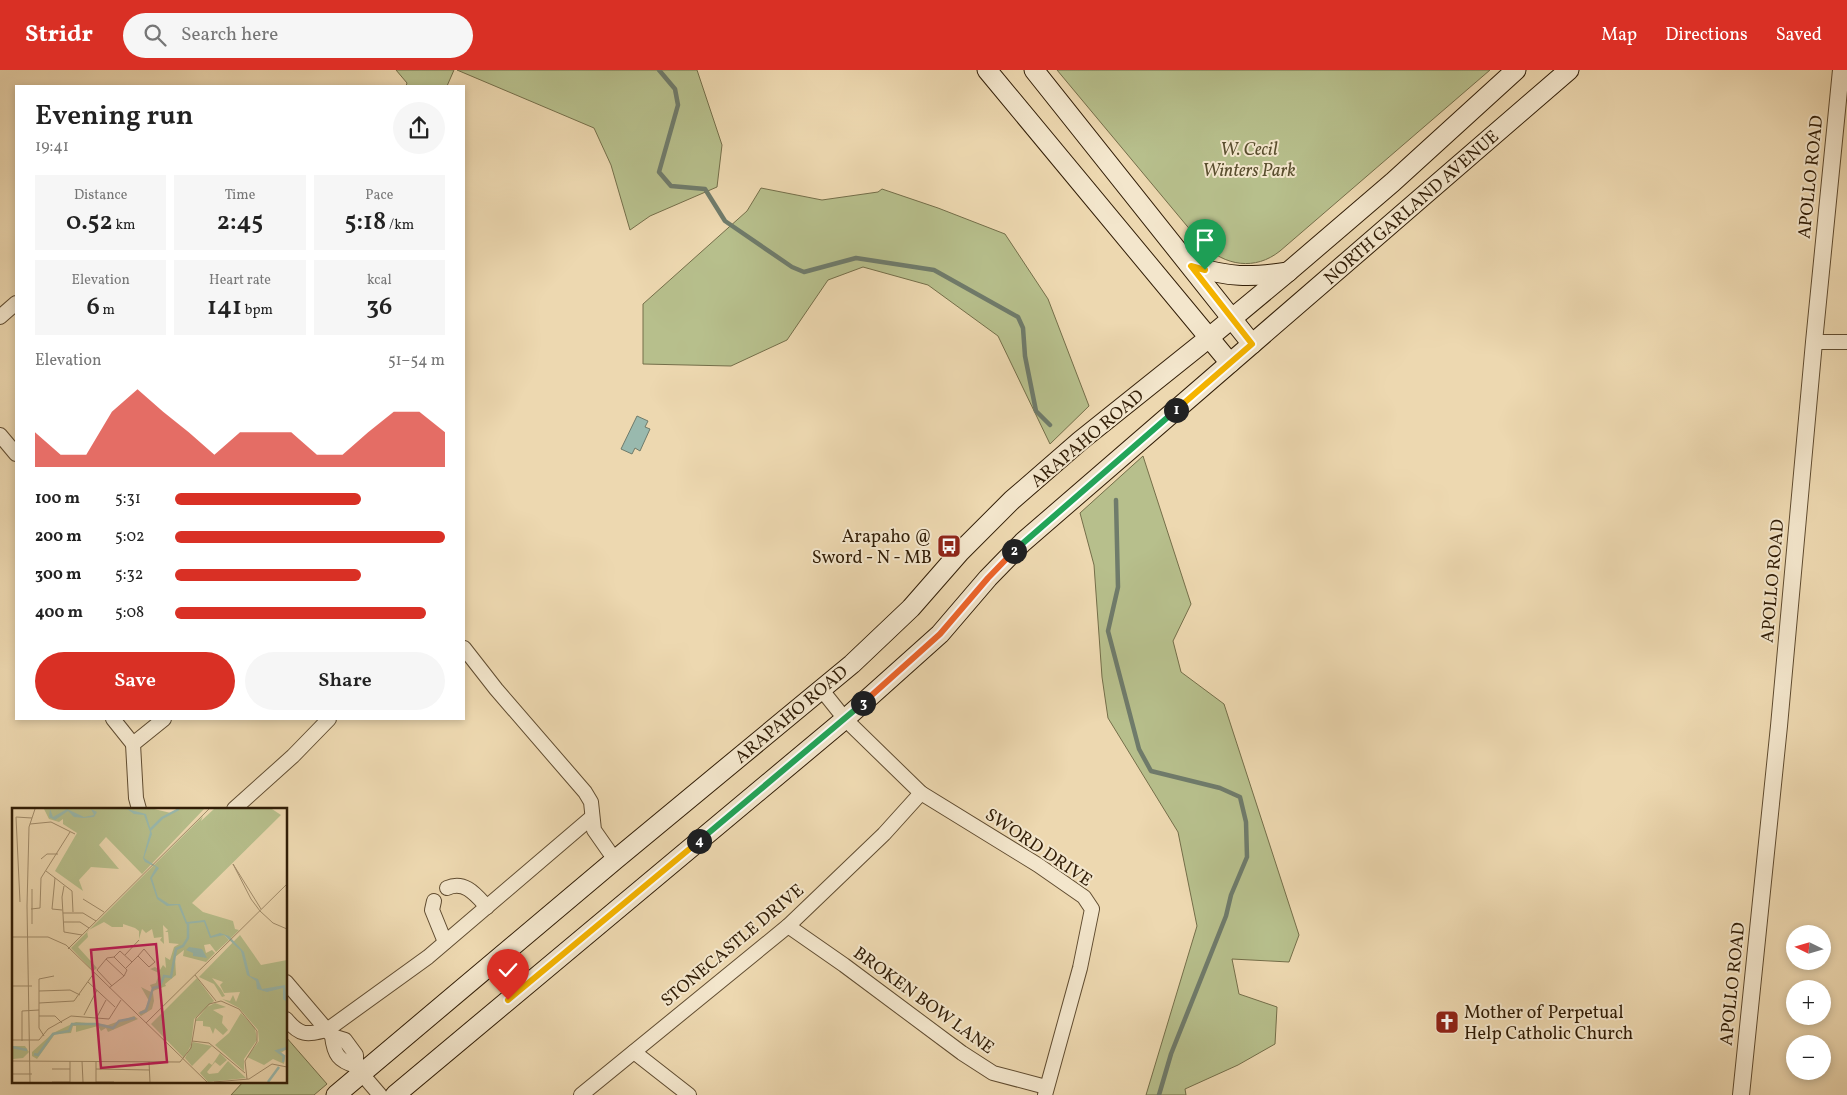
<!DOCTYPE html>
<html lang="en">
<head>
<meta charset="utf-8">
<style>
	body { margin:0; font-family:Vollkorn,serif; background:#f6f6f6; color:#222; height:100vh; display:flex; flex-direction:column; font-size:19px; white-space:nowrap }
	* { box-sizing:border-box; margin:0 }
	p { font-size:16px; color:#767676 }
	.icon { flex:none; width:28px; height:28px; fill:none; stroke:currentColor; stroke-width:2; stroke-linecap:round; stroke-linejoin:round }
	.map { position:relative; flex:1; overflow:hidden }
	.panel { position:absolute; left:15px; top:15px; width:450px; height:635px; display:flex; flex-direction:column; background:#fff; border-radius:0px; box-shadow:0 2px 8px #0003 }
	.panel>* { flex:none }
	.needle { width:32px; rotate:275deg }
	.buttons { position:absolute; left:1786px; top:855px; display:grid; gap:10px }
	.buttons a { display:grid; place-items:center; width:45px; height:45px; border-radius:50%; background:#fff; box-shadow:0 2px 8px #0003; font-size:25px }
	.pin { position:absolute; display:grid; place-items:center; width:42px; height:42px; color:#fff; margin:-51px -21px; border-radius:50% 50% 50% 0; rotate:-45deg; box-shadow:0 0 5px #0007 }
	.pin .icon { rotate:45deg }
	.km { position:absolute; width:25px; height:25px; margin:-12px; border-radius:50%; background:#222; color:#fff; font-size:14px; line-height:25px; text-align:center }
	.round { display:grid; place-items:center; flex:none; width:52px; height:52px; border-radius:26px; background:#f6f6f6 }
	.overview { display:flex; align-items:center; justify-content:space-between; height:85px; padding:0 20px }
	h1 { font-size:28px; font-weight:600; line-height:38px }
	.metrics { display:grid; grid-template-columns:repeat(3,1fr); gap:8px; height:85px; padding:5px 20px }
	.metrics div { display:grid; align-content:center; border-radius:0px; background:#f6f6f6; text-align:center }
	.metrics b { font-size:25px; font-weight:600 }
	.metrics small { font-size:14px; font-weight:400 }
	.metrics p { font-size:14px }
	.chart { height:140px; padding:10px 20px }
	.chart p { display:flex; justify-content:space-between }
	.chart svg { width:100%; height:90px; margin-top:5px; fill:#d93025; opacity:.7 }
	.button { display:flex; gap:10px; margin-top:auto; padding:10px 20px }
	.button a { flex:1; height:58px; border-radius:30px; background:#d93025; color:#fff; font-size:20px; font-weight:600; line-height:58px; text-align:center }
	.button a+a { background:#f6f6f6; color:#222 }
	ul { padding:0 20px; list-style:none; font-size:16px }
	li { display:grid; grid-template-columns:80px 60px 1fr; align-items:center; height:38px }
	li i { height:12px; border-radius:6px; background:#d93025 }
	header { display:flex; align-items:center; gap:30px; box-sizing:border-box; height:70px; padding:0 25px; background:#d93025; color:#fff }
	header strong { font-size:24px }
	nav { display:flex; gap:28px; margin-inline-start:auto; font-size:18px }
	.search { width:350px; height:45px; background:#f6f6f6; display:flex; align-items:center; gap:12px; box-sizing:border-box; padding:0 18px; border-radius:28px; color:#767676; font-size:19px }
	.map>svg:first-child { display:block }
	.green { fill:#b7bf8c; stroke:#746e49 }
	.water { fill:#99b9ae; stroke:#6f7b6b }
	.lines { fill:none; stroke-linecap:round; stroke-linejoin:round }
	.stream { stroke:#6f7b6b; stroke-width:4.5 }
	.minor-casing { stroke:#604c30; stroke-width:16 }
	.tertiary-casing { stroke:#604c30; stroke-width:18 }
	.secondary-casing { stroke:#311d06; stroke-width:21 }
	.minor { stroke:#f3e6cc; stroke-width:14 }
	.tertiary { stroke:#f3e6cc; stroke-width:16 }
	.secondary { stroke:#f3e6cc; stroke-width:19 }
	.split-1-casing { stroke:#fff; stroke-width:10 }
	.split-2-casing { stroke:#fff; stroke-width:10 }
	.split-3-casing { stroke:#fff; stroke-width:10 }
	.split-4-casing { stroke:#fff; stroke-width:10 }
	.split-5-casing { stroke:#fff; stroke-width:10 }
	.split-1 { stroke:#f5b400; stroke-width:6 }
	.split-2 { stroke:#22a559; stroke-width:6 }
	.split-3 { stroke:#f0652b; stroke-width:6 }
	.split-4 { stroke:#22a559; stroke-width:6 }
	.split-5 { stroke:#f5b400; stroke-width:6 }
	.labels { text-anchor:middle; stroke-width:4; stroke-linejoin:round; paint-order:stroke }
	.park-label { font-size:18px; font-style:italic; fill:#594e2e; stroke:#f3e6cc }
	.street-label { font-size:18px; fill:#311d06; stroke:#f3e6cc }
	.poi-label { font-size:18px; fill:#311d06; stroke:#f3e6cc; text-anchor:end }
	.inset-river { fill:none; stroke:#99b9ae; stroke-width:2.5 }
	.inset-road { fill:none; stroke:#a28d6c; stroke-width:1 }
	.view { fill:#c2185b; fill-opacity:0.15; stroke:#c2185b; stroke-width:2.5 }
	.inset-edge { fill:none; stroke:#311d06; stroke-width:2.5 }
</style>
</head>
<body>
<header>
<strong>Stridr</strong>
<div class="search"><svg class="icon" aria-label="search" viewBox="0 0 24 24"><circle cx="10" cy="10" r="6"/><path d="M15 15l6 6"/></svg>Search here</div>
<nav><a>Map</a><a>Directions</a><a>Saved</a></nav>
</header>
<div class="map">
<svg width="1847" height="1025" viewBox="0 0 1847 1025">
	<rect width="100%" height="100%" fill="#edd8b0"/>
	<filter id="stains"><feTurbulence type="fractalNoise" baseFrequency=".004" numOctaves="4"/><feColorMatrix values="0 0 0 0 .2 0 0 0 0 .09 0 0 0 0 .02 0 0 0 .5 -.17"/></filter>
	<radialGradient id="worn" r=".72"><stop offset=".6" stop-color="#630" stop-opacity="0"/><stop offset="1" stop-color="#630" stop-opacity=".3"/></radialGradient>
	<!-- green -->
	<g class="green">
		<polygon points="396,0 454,0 447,16 406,16 407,13"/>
		<polygon points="457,0 697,0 722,75 717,117 650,146 630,160 611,95 594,58"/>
		<path d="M1057 0H1490L1280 181C1255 201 1225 196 1202 174Z"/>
		<polygon points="761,118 822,130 878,122 882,119 938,138 1005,164 1048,229 1089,336 1050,374 998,266 928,215 863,197 828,210 787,270 731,296 643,294 643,234 747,141"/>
		<polygon points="1143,386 1191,534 1173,571 1181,602 1224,634 1299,865 1289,892 1232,889 1239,924 1277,937 1275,974 1238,995 1185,1019 1186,1025 1146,1025 1197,856 1178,762 1108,648 1102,607 1094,495 1080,443"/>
		<polygon points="286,967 327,1014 314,1025 231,1025 244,1011 286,1011"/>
	</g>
	<!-- water -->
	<polygon class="water" points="637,346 648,351 645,357 650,359 640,381 635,378 632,384 621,379"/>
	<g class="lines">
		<!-- stream -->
		<g class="stream">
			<polyline points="659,0 675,19 678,35 659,102 671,116 705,119 725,151 792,197 804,202 856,188 934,200 1018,247 1023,258 1025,286 1036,341 1050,355"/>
			<polyline points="1116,430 1118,517 1108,561 1139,679 1151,701 1220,718 1240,727 1246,752 1247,787 1231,825 1226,846 1171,984 1159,1025"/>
		</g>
		<!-- minor casing -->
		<g class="minor-casing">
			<g id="minor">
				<polyline points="0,247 16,233"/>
				<polyline points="1814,272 1847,272"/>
				<polyline points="0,365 16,384"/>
				<polyline points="464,578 496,619 585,722 591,732 594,760 615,790"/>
				<polyline points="821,619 845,649 921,723 1038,795 1084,827 1092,839 1080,898 1045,1025"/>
				<polyline points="113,649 133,674"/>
				<polyline points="139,739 136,728 133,674 164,649"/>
				<polyline points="234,739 293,686 329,649"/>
				<path d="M447 818C465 810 476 825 487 837"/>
				<polyline points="434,831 432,840 445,872"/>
				<polyline points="788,856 844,895 962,983 993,1003 1046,1017"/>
				<path d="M286 912 332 966 345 970 356 985V996C339 991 334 985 332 966"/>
				<path d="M286 949C300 966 306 965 327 960L428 887 592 747"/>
				<polyline points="634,982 689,1025"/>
				<polyline points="362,1004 380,1025"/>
				<polyline points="581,1025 788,856 884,764 921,723"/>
			</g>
		</g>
		<!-- tertiary casing -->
		<g class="tertiary-casing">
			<polyline id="tertiary" points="1741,1025 1779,656 1814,272 1841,0"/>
		</g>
		<!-- secondary casing -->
		<g class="secondary-casing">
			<g id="secondary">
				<polyline points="987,0 1230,293"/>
				<polyline points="1034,0 1252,274"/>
				<path d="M1191 196C1230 207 1248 208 1288 202"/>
				<polyline points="336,1025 615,790 852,594 911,538 960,482 1012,430 1080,371 1200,275 1288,202 1393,112 1516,0"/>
				<polyline points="395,1025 845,649 940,564 988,508 1023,472 1569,0"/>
			</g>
		</g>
		<!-- minor -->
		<use href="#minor" class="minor"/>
		<!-- tertiary -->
		<use href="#tertiary" class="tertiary"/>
		<!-- secondary -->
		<use href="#secondary" class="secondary"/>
	</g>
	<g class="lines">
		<!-- split-1 casing -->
		<g class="split-1-casing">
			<polyline id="split-1" points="1176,340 1252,274 1191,196 1205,200"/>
		</g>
		<!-- split-2 casing -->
		<g class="split-2-casing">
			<polyline id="split-2" points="1014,481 1176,340"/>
		</g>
		<!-- split-3 casing -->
		<g class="split-3-casing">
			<polyline id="split-3" points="863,633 940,564 988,508 1014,481"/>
		</g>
		<!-- split-4 casing -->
		<g class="split-4-casing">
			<polyline id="split-4" points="699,771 863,633"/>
		</g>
		<!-- split-5 casing -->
		<g class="split-5-casing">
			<polyline id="split-5" points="508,930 699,771"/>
		</g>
		<!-- split-1 -->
		<use href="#split-1" class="split-1"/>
		<!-- split-2 -->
		<use href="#split-2" class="split-2"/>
		<!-- split-3 -->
		<use href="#split-3" class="split-3"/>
		<!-- split-4 -->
		<use href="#split-4" class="split-4"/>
		<!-- split-5 -->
		<use href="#split-5" class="split-5"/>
	</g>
	<!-- icons -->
	<defs>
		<g id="bus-square" transform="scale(1.25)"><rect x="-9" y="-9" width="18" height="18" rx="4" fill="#8f2418" stroke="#f3e6cc"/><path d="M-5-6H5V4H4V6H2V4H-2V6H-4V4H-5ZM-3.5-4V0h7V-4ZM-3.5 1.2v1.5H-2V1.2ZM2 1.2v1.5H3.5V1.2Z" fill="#fff"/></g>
		<g id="church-square" transform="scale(1.25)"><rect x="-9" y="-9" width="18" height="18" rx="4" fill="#8f2418" stroke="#f3e6cc"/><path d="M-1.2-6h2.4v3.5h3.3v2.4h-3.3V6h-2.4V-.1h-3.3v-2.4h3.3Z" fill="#fff"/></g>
	</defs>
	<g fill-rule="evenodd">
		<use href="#bus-square" x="949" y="476"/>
		<use href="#church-square" x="1447" y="952"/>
	</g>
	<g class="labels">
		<!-- park labels -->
		<g class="park-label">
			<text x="1249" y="85">W. Cecil<tspan x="1249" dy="21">Winters Park</tspan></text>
		</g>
		<!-- street labels -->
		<g class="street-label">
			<text transform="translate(1810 107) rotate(-84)" y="6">APOLLO ROAD</text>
			<text transform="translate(1411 137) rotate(-41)" y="6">NORTH GARLAND AVENUE</text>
			<text transform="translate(1087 368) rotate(-40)" y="6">ARAPAHO ROAD</text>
			<text transform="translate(1772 511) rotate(-85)" y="6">APOLLO ROAD</text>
			<text transform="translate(791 644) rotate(-40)" y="6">ARAPAHO ROAD</text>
			<text transform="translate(1039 777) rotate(34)" y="6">SWORD DRIVE</text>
			<text transform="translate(732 875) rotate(-40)" y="6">STONECASTLE DRIVE</text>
			<text transform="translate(1732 914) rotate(-84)" y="6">APOLLO ROAD</text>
			<text transform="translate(924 930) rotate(36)" y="6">BROKEN BOW LANE</text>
		</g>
		<!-- poi labels -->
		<g class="poi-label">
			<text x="932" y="472">Arapaho @<tspan x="932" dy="21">Sword - N - MB</tspan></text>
			<text x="1464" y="948" text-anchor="start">Mother of Perpetual<tspan x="1464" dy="21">Help Catholic Church</tspan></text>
		</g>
	</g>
	<!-- overview -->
	<g transform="translate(12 738)">
		<rect width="275" height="275" fill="#edd8b0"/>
		<path d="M32 1H142L159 5 165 1H192L130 66 94 29 87 37 107 61 79 59 67 72 71 83 43 63 65 25 51 16V11L47 14 37 11ZM202 1H260L269 7 180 95 191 104 221 113 223 121 227 122 218 131 212 127 217 132 204 144 198 136 192 137 194 145 200 142 203 145 194 154 171 148 172 142 163 149 164 167 153 176 154 178 141 183 138 177 144 175 147 165 138 161 143 159 148 162 151 157 154 160 153 149 158 152 162 139 167 136 157 135 156 124H153L156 122 151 117 152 136 148 132 150 129 142 130 140 121 134 125 130 121 127 131V123L123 120 111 116V119H100L92 114 75 123 76 129 66 139 85 160 81 163 59 140 191 8 189 13ZM228 127 249 157 275 152V241L269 245 273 248 272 256 261 251 252 257 235 249 247 233 246 222 227 200 210 191 218 193 221 187 224 194 228 184 212 185 208 177 211 174 200 170 209 181 213 188 210 189 202 176 187 169ZM185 170 202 193 182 211 179 237 172 250 139 216ZM129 179 141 185 142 193 140 201 129 208 126 205 133 201 137 193ZM203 195 214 199 201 202 211 208 210 215 216 222 211 227 203 220 201 226 198 219 191 218V213H183L195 199ZM229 205 243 220 245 232 232 251V263L203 237 217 225ZM122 208 126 211 96 224 94 220 89 223 86 218 64 224V218H61L59 225 43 226 25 251 20 248V244L41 225 64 214 96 217ZM181 234 200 238 180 258 173 250ZM0 238H13L17 244 11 250 1 251ZM208 245 215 252 208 258 203 254 195 264 197 266 206 265 216 253 234 270 196 274 188 265 197 255 200 257Z" fill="#b7bf8c"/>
		<path d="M38 1 41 9 55 1 72 9 82 7 79 1 85 4 82 9 72 10 62 9 56 3 43 12 37 9ZM115 1 134 6 140 26 132 50 147 60 140 70 146 89 157 96H168L175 114 193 112 199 128 208 125 217 128 232 144 238 168 246 171 250 181 273 177 275 194 271 191V180L255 184 245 181 244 173 235 167 229 143 212 127 198 130 192 114 174 116 166 97 155 98 145 91 138 70 144 59 133 54 131 50 138 24 132 7 122 6ZM177 139 190 141 195 150 181 148V145L174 142Z" fill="#99b9ae"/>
		<path class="inset-river" d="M138 22 150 10 167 1M128 205 134 203 141 180 148 178 152 168 159 169 164 141 171 138 176 130V116M0 239 15 242M22 246 26 247 41 226 57 223 60 216H85L101 220 107 213 123 210M271 254 272 248 265 243 275 240M256 274 267 259"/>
		<path class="inset-road" d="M18 16 39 14 63 26M29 51 35 46H46M34 63 60 83 61 104M43 70 40 101 50 102M52 78 50 89 52 124 70 127M20 81V116M71 91 92 104M8 94 4 9 20 10M19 101 28 100 29 70 58 24M248 103 239 91 221 56 249 101M248 103 261 115 275 121M51 105H71L84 113M52 114H68L77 120M0 129H36L54 137 195 274M56 141 197 1M113 147 127 132M102 149 108 143 120 154M94 151 112 168 97 180M114 160 126 148 137 159 143 154 132 141 126 148M85 162 95 150 102 149 115 162 112 168M85 162 100 178M183 167 204 193M76 174 103 199M0 178H20M27 183 58 182 68 187M27 195 62 193 82 165M72 207 85 182M27 208H43L50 215M85 209 94 192M134 215 275 76M32 228 27 220V171L42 168M0 232H27L36 221 59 208 97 211 109 192M10 233V203L27 202M180 233 197 235 233 265M0 253 168 254 179 240 184 210 197 196 209 193 227 201 245 223V234L233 253 235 271M58 253V274M70 253 71 274M84 253V274M137 254 138 274M40 261H58M84 261 138 262M0 266H20M18 274 15 98 17 19 23 1M40 274H58M84 274H102M202 274 237 271 260 256 275 259"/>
		<path class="view" d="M144 136 155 254 89 260 79 142Z"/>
		<rect width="275" height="275" class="inset-edge"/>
	</g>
	<rect width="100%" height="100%" filter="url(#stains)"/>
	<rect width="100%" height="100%" fill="url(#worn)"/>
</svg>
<div class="buttons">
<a><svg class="needle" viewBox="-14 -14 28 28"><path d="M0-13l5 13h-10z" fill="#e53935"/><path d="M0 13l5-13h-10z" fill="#767676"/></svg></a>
<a>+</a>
<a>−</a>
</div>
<div class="pin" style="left:1205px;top:200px;background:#1e9e55"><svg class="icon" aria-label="arrive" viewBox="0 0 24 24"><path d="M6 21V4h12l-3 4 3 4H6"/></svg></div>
<div class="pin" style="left:508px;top:930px;background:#d93025"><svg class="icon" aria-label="check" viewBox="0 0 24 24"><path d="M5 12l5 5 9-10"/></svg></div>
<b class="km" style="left:1176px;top:340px">1</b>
<b class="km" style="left:1014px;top:481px">2</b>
<b class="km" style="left:863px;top:633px">3</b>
<b class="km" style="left:699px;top:771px">4</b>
<section class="panel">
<div class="overview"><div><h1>Evening run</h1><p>19:41</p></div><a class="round"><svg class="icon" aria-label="share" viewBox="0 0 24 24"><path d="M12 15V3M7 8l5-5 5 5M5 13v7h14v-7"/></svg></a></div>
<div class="metrics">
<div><p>Distance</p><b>0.52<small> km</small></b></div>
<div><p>Time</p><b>2:45</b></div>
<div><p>Pace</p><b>5:18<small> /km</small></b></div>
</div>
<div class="metrics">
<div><p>Elevation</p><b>6<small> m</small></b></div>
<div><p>Heart rate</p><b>141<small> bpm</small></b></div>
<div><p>kcal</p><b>36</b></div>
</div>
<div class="chart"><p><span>Elevation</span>51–54 m</p>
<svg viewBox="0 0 160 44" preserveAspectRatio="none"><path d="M0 44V27L10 38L20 38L30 17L40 6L50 17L60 27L70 38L80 27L90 27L100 27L110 38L120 38L130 27L140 17L150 17L160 27V44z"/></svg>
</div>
<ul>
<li><b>100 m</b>5:31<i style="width:69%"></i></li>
<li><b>200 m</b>5:02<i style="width:100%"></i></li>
<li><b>300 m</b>5:32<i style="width:69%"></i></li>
<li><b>400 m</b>5:08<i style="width:93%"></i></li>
</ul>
<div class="button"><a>Save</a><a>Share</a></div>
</section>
</div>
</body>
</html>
